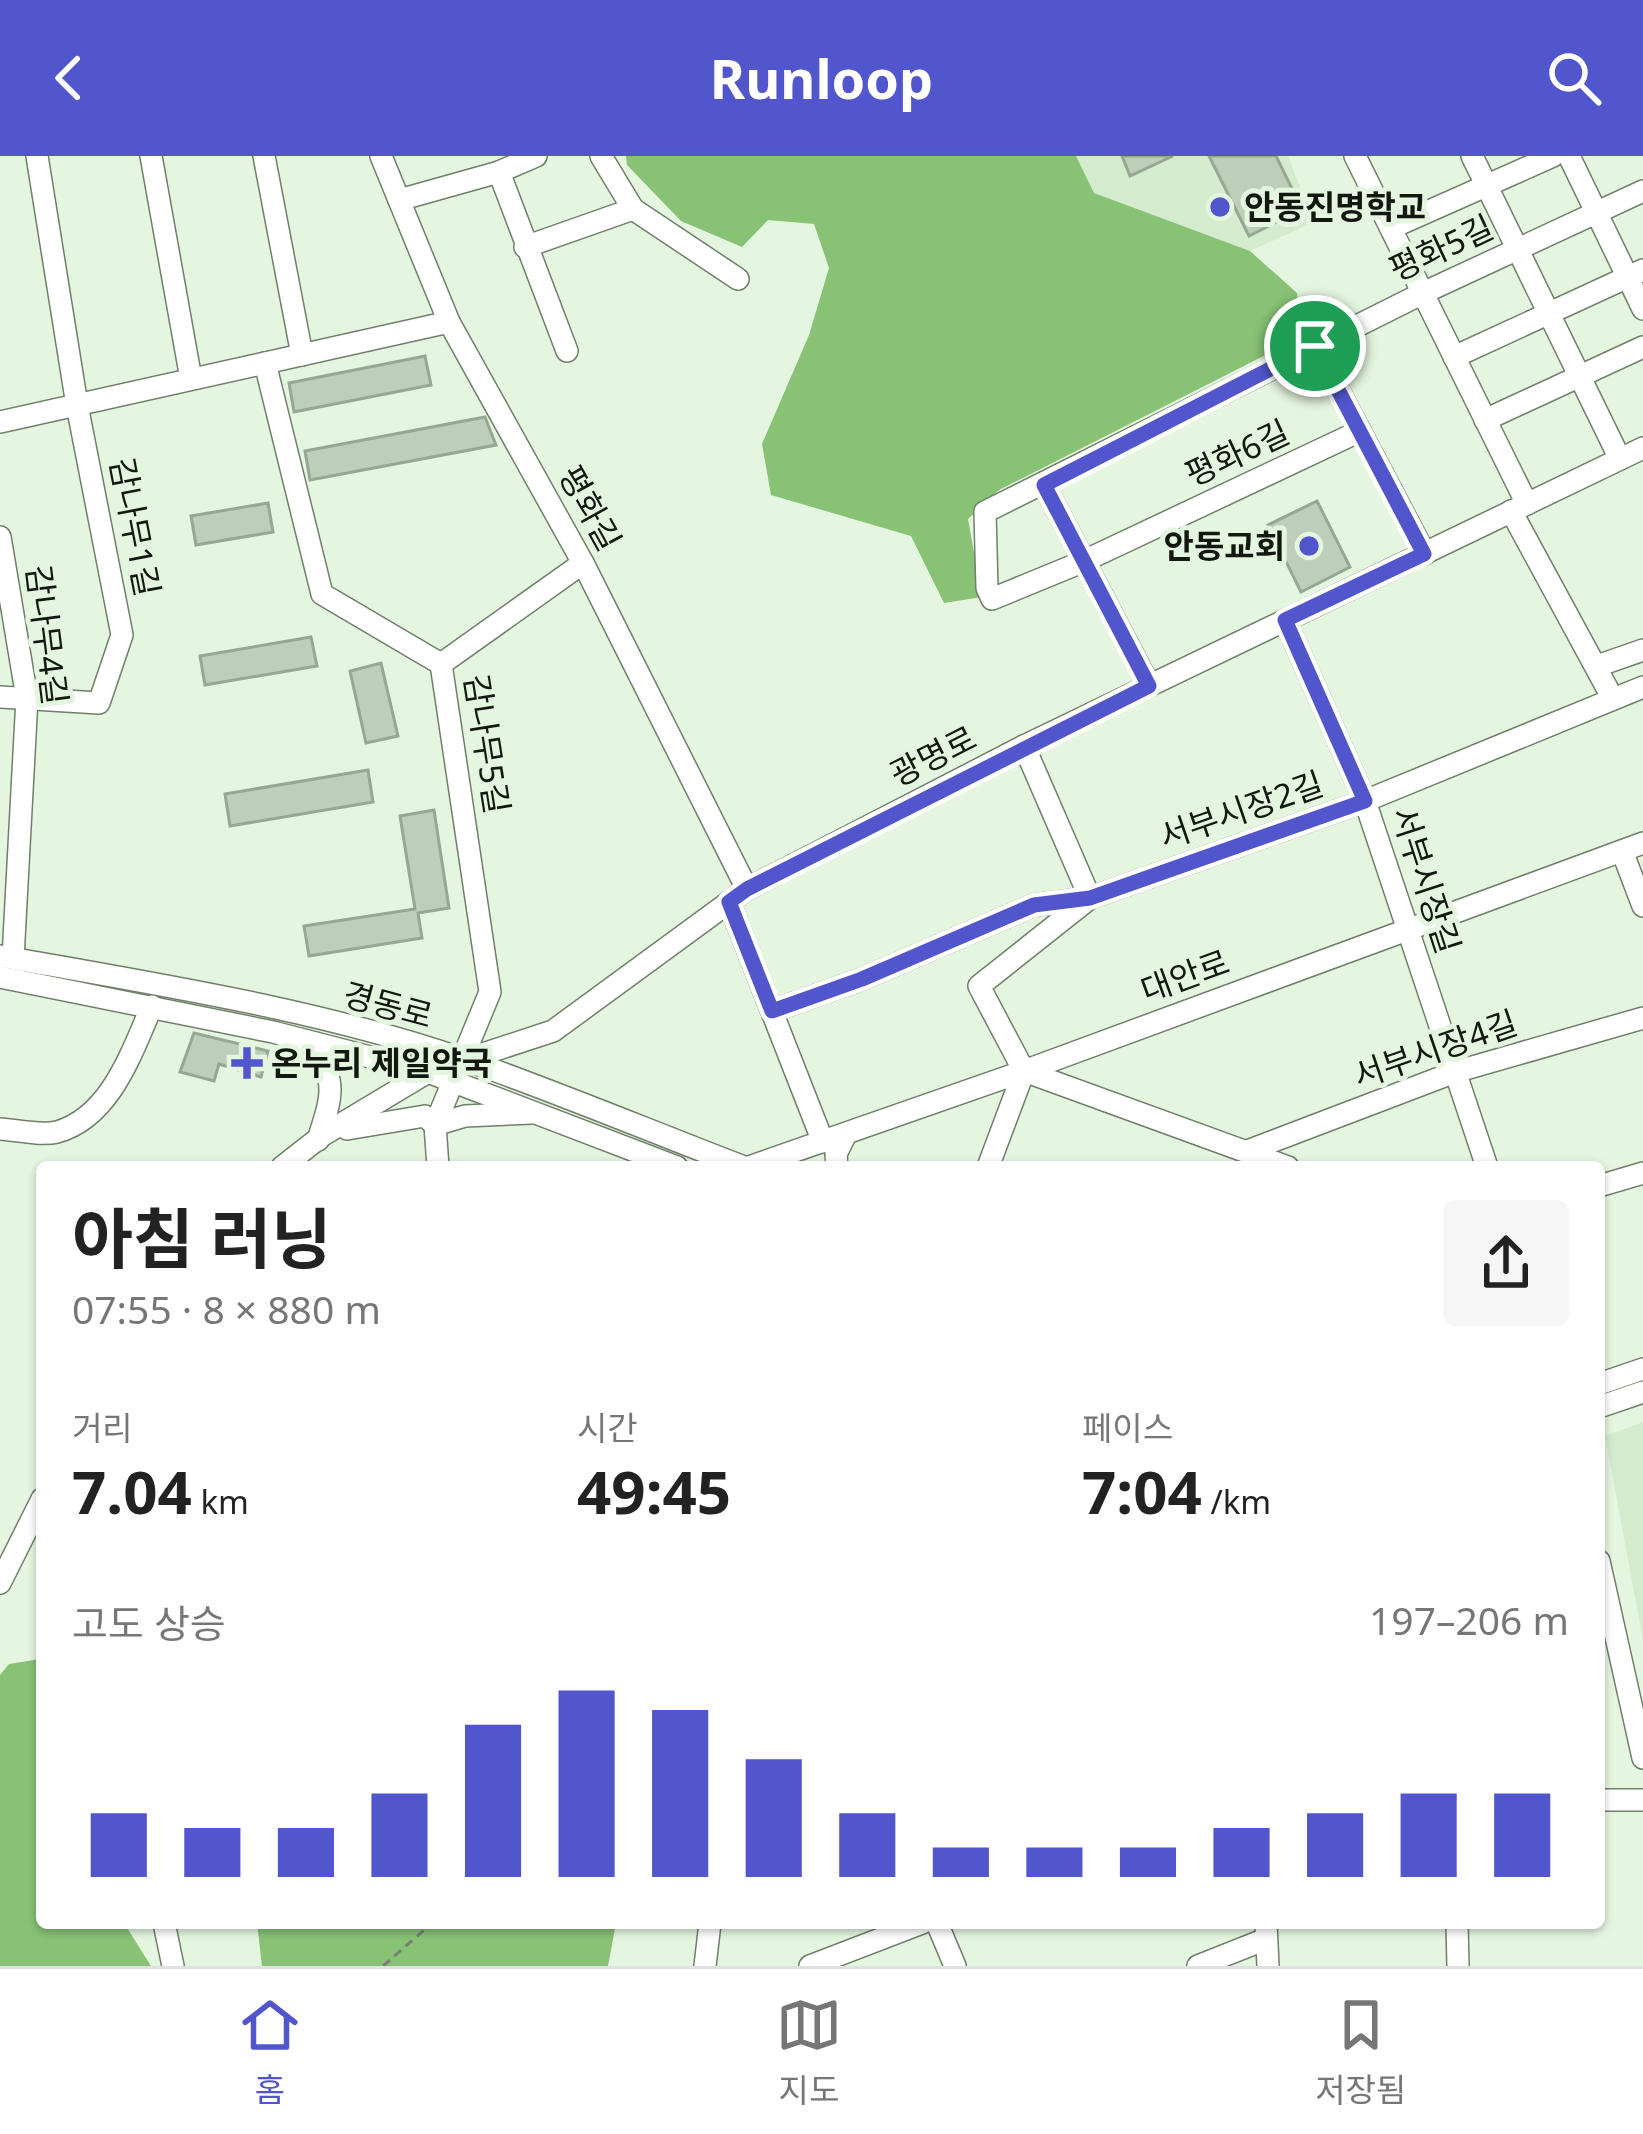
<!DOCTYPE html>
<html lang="ko">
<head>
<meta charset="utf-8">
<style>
	body { margin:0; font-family:"Noto Sans","Noto Sans KR",sans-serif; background:#f6f6f6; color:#222; height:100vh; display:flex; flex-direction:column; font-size:45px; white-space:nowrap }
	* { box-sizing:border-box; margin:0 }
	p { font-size:39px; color:#767676 }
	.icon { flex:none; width:66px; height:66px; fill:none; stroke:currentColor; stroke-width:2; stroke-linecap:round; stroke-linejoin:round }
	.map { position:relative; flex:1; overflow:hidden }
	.drawer { position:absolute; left:36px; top:1005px; width:1569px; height:768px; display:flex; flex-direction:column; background:#fff; border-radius:12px; box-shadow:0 3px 9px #0004 }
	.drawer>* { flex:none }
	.pin { position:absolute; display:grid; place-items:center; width:102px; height:102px; color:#fff; margin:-51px; border:6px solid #fff; border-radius:50%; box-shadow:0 3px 12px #0007 }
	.round { display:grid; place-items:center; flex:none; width:126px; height:126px; border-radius:12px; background:#f6f6f6 }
	.head { display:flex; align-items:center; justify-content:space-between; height:204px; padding:0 36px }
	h1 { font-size:66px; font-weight:700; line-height:90px }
	.stats { display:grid; grid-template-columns:repeat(3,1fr); gap:18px; height:204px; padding:12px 36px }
	.stats div { display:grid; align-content:center }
	.stats b { font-size:60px; font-weight:700 }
	.stats small { font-size:33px; font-weight:400 }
	.stats p { font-size:33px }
	.chart { height:336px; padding:24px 36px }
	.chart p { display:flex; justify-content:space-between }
	.chart svg { width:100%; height:216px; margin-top:12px; stroke:#5256cd; stroke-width:6 }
	header { display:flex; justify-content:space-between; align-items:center; height:156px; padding:0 36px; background:#5256cd; color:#fff; font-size:54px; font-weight:700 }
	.dock { display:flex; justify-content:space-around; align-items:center; height:168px; border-top:3px solid #e0e0e0; background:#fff; font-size:33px; color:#767676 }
	.dock a { display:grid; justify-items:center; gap:6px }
	.dock .current { color:#5256cd }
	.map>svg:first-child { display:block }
	.built { fill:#d5ebce }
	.forest { fill:#87c275 }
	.building { fill:#becfb9; stroke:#97a792; stroke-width:3 }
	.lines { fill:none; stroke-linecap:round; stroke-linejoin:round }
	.minor-casing { stroke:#707f6b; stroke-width:24 }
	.path { stroke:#768273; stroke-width:3; stroke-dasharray:9 6; stroke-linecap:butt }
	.minor { stroke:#fff; stroke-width:21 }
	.route-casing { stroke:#fff; stroke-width:24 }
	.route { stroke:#5256cd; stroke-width:15 }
	.poi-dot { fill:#5256cd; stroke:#e5f6e0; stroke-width:4.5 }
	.labels { text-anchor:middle; stroke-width:10; stroke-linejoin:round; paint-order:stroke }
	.poi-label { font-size:33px; font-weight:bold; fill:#121810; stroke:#e5f6e0; text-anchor:start }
	.street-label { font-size:33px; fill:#121810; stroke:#e5f6e0 }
</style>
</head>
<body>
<header><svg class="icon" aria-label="back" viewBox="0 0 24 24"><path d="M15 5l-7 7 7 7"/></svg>Runloop<svg class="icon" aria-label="search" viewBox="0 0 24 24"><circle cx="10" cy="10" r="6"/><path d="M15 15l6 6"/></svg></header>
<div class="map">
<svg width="1643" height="1810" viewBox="0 0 1643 1810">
	<rect width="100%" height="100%" fill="#e5f6e0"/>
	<!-- built -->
	<g class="built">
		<polygon points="1076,0 1288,0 1314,66 1250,95 1093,37"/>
		<polygon points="1643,1266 1643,1484 1605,1280"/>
	</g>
	<!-- forest -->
	<g class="forest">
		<polygon points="626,0 1076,0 1094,37 1250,95 1297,137 1301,181 999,334 968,363 982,441 944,447 911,380 771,339 762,288 809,179 829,112 814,68 768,64 742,91 681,65 627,9"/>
		<polygon points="40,1503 42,1767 124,1767 151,1810 0,1810 0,1519 9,1508"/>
		<polygon points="257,1767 616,1767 608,1810 262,1810"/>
	</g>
	<!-- building -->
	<g class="building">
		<polygon points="1122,0 1173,0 1130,20"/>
		<polygon points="1209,0 1276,0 1302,53 1249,80"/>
		<polygon points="425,200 431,229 294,256 289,227"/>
		<polygon points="485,261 496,289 310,324 305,295"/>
		<polygon points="1317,345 1350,411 1301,436 1268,369"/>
		<polygon points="268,347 273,376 196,389 191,360"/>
		<polygon points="311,481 317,510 205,529 200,500"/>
		<polygon points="381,507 398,580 366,587 350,515"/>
		<polygon points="368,614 373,646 230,670 225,638"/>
		<polygon points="434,654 449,752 418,757 422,782 309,800 304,770 415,753 400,660"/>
		<polygon points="194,877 268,895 261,921 219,908 214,925 180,916"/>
	</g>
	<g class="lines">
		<!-- minor casing -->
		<g class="minor-casing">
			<g id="minor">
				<polyline points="151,0 191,223"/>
				<polyline points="264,0 302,199"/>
				<polyline points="381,0 449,166 583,407 747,733"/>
				<polyline points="601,0 633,53 738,123"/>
				<polyline points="1355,0 1527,348"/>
				<polyline points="1472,0 1620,303"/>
				<polyline points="1569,0 1643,153"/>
				<polyline points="499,16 567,195"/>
				<polyline points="399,44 499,16 536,0"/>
				<polyline points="1391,72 1553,0"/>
				<polyline points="525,91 633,53"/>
				<polyline points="1315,190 1425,398"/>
				<polyline points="1454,201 1643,114"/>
				<polyline points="265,207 322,438 441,508 490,836 435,969 438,1011"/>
				<polyline points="1485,264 1643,191"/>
				<polyline points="0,266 449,166"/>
				<polyline points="1360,275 1082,406 992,443 987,432 985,356 1423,137 1643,35"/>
				<polyline points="1044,329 1149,529"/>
				<polyline points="1511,355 1613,543"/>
				<polyline points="0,381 27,542 13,802"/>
				<polyline points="1285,464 1365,645 1487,1011"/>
				<polyline points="441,508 583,407"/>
				<polyline points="1597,510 1643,494"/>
				<polyline points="0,541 99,547 122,479 77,249 37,0"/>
				<polyline points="1622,695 1643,750"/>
				<polyline points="729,746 823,986"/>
				<path d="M0 800C154 828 314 852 463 903 557 936 650 975 744 1011"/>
				<polyline points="0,821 273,876 428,916 677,1011"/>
				<polyline points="772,855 862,823 1034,749 1090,742 1024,590"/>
				<path d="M315 887C337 929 332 940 318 984"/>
				<polyline points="1024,915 979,830 1090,742 1365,645 1643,531"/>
				<polyline points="1024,915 1288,1011"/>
				<path d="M0 973C17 974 41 980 57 976 111 961 132 895 152 850"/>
				<polyline points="347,973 425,960 435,969 465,960 532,957"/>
				<polyline points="1250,994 1455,916 1643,862"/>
				<polyline points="282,1011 323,979 428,916 553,875 747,733 1024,590 1643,292"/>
				<polyline points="749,1011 1024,915 1643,687"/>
				<polyline points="837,1011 836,998 846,978"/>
				<polyline points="988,1011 1024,915"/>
				<polyline points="1599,1030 1643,1017"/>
				<polyline points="1599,1228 1643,1213"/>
				<polyline points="1599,1251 1643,1236"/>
				<polyline points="1599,1405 1643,1602"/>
				<polyline points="0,1427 42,1343"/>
				<polyline points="1599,1644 1643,1644"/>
				<polyline points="164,1767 173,1810"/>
				<polyline points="937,1767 955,1810"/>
				<polyline points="1266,1767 1268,1810"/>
				<polyline points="1457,1767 1458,1810"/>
				<polyline points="705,1810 710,1767"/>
				<polyline points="810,1810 922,1767"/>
				<polyline points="1198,1810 1266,1783"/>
			</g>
		</g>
		<!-- path -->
		<polyline class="path" points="383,1810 432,1767"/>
		<!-- minor -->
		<use href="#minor" class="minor"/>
	</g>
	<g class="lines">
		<!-- route casing -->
		<g class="route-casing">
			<polygon id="route" points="1315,190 1424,398 1285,464 1365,645 1090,742 1034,749 862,823 772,855 729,746 747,733 1149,530 1044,329"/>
		</g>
		<!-- route -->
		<use href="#route" class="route"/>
	</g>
	<!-- markers -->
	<g class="poi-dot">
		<circle cx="1220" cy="51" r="12"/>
		<circle cx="1309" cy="390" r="12"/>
		<path d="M241 889h12v12h12v12h-12v12h-12v-12h-12v-12h12z"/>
	</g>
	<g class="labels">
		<!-- poi labels -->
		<g class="poi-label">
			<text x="1244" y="63">안동진명학교</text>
			<text x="1285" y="402" text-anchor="end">안동교회</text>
			<text x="271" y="919">온누리 제일약국</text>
		</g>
		<!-- street labels -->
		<g class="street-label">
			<text transform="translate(1441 92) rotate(-25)" y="12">평화5길</text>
			<text transform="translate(1237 297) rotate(-25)" y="12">평화6길</text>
			<text transform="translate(590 352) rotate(61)" y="12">평화길</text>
			<text transform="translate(135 371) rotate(79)" y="12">감나무1길</text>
			<text transform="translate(47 479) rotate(83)" y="12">감나무4길</text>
			<text transform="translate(487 588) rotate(81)" y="12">감나무5길</text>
			<text transform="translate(933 600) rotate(-27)" y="12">광명로</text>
			<text transform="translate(1241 654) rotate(-19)" y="12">서부시장2길</text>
			<text transform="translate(1426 724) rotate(72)" y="12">서부시장길</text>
			<text transform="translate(1185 820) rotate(-20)" y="12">대안로</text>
			<text transform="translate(388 849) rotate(15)" y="12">경동로</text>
			<text transform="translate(1435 893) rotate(-19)" y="12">서부시장4길</text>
		</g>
	</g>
</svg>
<div class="pin" style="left:1315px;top:190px;background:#1e9e55"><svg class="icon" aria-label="arrive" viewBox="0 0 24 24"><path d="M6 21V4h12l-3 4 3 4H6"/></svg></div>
<section class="drawer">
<div class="head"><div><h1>아침 러닝</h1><p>07:55 · 8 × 880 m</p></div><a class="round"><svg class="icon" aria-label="share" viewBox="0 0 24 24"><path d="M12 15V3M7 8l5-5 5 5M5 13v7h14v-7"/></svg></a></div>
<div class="stats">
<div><p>거리</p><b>7.04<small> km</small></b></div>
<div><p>시간</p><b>49:45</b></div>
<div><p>페이스</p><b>7:04<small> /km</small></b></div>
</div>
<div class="chart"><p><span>고도 상승</span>197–206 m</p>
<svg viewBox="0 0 160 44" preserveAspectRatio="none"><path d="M5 44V31M15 44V34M25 44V34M35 44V27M45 44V13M55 44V6M65 44V10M75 44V20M85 44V31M95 44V38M105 44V38M115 44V38M125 44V34M135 44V31M145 44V27M155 44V27"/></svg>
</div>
</section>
</div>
<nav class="dock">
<a class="current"><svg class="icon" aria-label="home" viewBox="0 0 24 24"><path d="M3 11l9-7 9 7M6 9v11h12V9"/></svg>홈</a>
<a><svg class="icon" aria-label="map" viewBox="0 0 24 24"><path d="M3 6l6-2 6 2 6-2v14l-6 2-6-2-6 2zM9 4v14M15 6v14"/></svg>지도</a>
<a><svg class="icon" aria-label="saved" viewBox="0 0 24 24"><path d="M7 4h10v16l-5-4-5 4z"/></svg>저장됨</a>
</nav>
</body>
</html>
